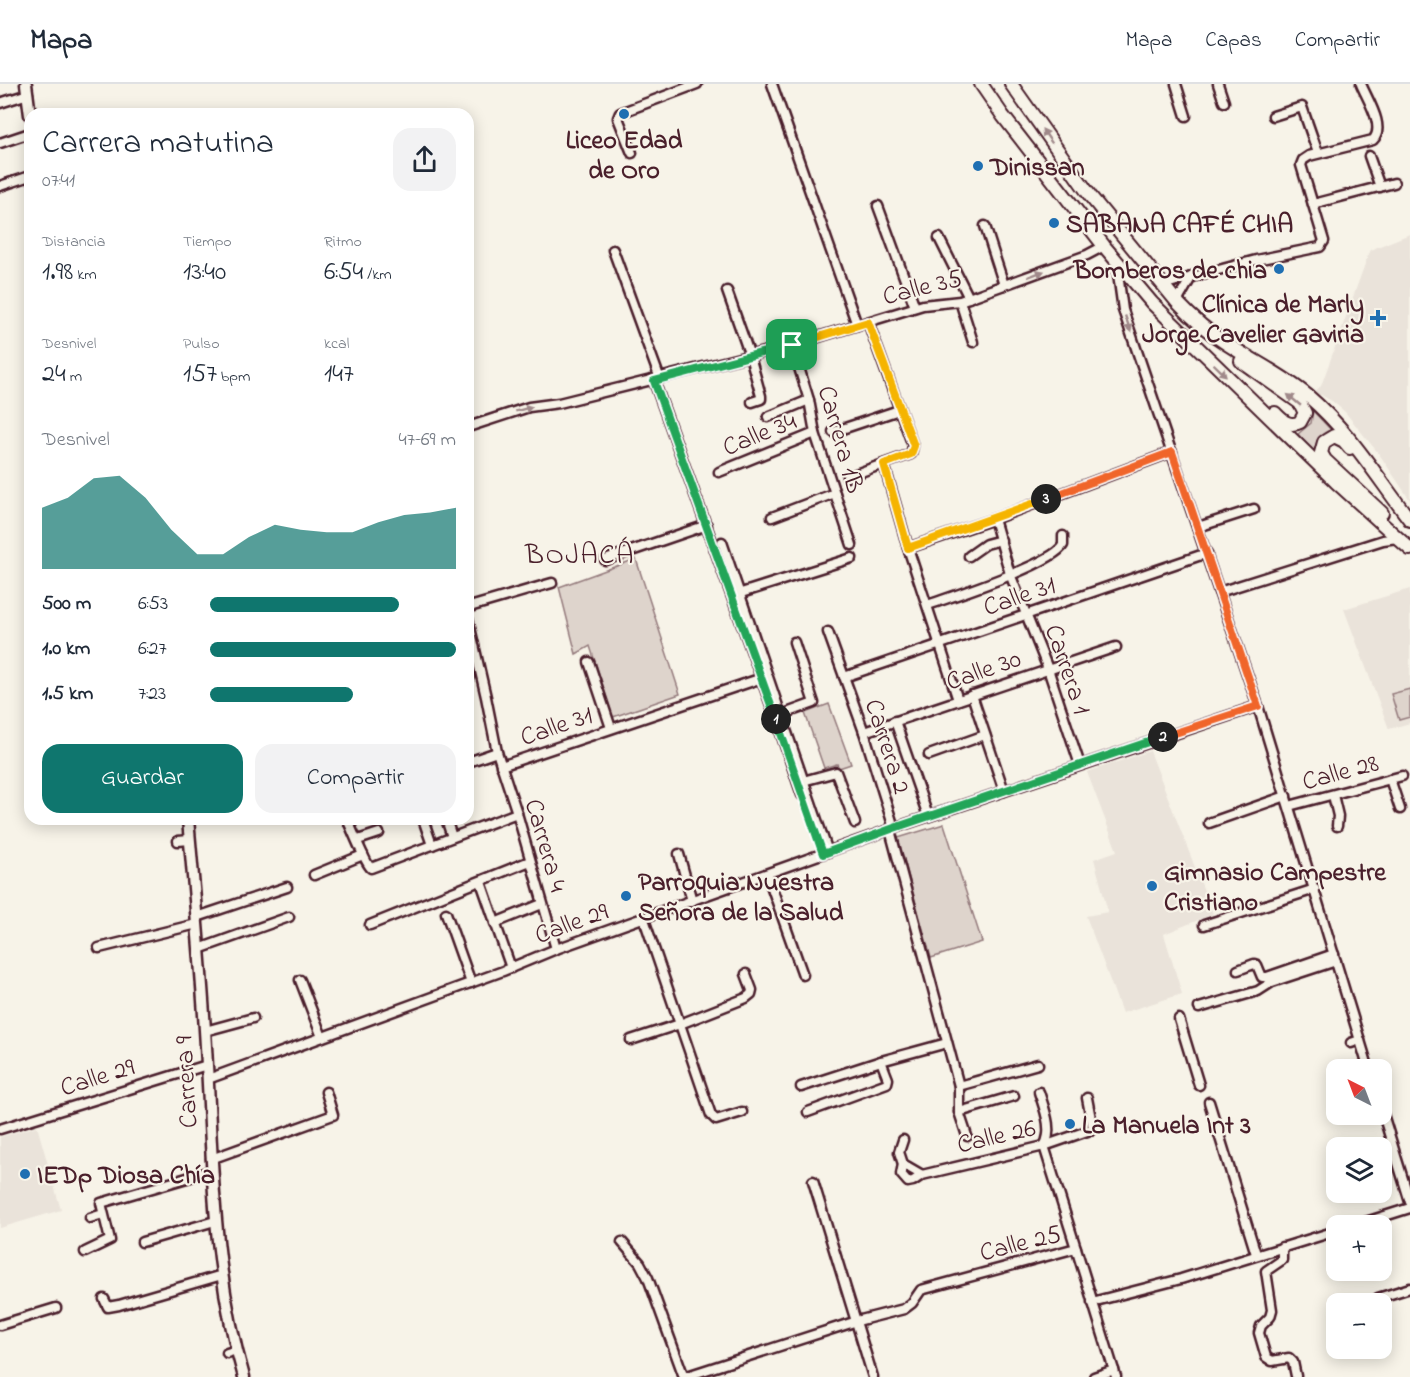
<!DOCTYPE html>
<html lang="es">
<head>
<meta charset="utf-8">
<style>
	body { margin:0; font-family:"Indie Flower",sans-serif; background:#f2f2f3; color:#1f2937; height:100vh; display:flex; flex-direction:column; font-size:22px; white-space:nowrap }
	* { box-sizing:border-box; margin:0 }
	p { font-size:20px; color:#747a83 }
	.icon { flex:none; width:33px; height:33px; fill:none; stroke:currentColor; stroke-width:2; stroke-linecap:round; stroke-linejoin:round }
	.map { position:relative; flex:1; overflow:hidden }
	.drawer { position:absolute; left:24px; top:24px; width:450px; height:717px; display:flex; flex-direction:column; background:#fff; border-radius:18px; box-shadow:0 3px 15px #0003 }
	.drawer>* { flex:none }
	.needle { width:39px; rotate:318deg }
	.buttons { position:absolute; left:1326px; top:975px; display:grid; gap:12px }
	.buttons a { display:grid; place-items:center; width:66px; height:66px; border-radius:12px; background:#fff; box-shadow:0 3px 15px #0003; font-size:30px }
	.pin { position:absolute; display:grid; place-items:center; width:51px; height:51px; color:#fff; margin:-26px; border-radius:12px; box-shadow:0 3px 9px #0006 }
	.km { position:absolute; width:30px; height:30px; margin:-15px; border-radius:50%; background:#222; color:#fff; font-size:16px; line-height:30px; text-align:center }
	.round { display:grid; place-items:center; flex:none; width:63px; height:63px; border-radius:18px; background:#f2f2f3 }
	.overview { display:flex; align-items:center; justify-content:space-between; height:102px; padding:0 18px }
	h1 { font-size:33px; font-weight:600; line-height:45px }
	.metrics { display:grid; grid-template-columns:repeat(3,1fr); gap:9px; height:102px; padding:6px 18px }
	.metrics div { display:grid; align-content:center }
	.metrics b { font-size:26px; font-weight:600 }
	.metrics small { font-size:16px; font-weight:400 }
	.metrics p { font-size:16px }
	.chart { height:168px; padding:12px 18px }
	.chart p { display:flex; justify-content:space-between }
	.chart svg { width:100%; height:108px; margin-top:6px; fill:#0f766e; opacity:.7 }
	.primary-button { display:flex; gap:12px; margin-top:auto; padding:12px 18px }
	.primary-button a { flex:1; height:69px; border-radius:18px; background:#0f766e; color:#fff; font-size:24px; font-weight:600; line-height:69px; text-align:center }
	.primary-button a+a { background:#f2f2f3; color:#1f2937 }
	ul { padding:0 18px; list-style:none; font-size:20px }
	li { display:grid; grid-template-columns:96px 72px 1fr; align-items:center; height:45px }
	li i { height:15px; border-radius:8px; background:#0f766e }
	header { display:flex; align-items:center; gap:36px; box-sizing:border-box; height:84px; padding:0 30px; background:#fff; border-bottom:2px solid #e0e1e3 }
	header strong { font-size:28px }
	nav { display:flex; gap:33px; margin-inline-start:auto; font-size:21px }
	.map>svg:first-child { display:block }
	.built { fill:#eae3da }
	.green { fill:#ded4cc; stroke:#947a7c; stroke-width:1.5 }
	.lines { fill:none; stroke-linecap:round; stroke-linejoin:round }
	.minor-casing { stroke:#4a1f2b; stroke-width:13 }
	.major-casing { stroke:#4a1f2b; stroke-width:15 }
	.highway-casing { stroke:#4a1f2b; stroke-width:16 }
	.minor { stroke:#f7f3e8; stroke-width:8 }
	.major { stroke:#f7f3e8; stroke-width:10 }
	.highway { stroke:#f7f3e8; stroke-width:12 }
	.oneway { fill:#a0898a }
	.split-1-casing { stroke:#fff; stroke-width:12 }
	.split-2-casing { stroke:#fff; stroke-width:12 }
	.split-3-casing { stroke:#fff; stroke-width:12 }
	.split-4-casing { stroke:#fff; stroke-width:12 }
	.split-1 { stroke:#22a559; stroke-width:8 }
	.split-2 { stroke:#22a559; stroke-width:8 }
	.split-3 { stroke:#f0652b; stroke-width:8 }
	.split-4 { stroke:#f5b400; stroke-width:8 }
	.poi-dot { fill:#1f6fb2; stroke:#f7f3e8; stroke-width:2 }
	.labels { text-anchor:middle; stroke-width:4.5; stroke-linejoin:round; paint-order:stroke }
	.poi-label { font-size:26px; font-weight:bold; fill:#4a1f2b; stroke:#f7f3e8; text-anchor:start }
	.street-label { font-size:26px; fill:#4a1f2b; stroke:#f7f3e8 }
	.quarter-label { font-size:28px; letter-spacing:1.5px; fill:#4a1f2b; stroke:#f7f3e8 }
</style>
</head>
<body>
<header>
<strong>Mapa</strong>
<nav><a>Mapa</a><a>Capas</a><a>Compartir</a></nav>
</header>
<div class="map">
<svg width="1410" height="1293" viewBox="0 0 1410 1293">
	<rect width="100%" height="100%" fill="#f7f3e8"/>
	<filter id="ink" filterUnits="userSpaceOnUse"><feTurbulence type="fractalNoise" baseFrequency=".0167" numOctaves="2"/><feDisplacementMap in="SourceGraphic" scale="12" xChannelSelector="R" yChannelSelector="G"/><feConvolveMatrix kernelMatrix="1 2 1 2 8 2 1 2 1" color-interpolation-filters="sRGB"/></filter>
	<g filter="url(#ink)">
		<!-- built -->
		<g class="built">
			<polygon points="1410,150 1410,416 1379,370 1345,328 1332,317 1321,311 1308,313 1321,302 1370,166"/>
			<polygon points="1410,505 1410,639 1389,645 1344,525"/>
			<polygon points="1150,667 1213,830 1164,850 1182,910 1122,929 1086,832 1108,828 1094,775 1117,767 1087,688"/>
			<polygon points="37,1042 61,1126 0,1144 0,1053"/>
		</g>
		<!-- green -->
		<g class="green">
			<path d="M1313 327 1331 346C1320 349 1316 357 1314 368L1298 350 1311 339Z"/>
			<polygon points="636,475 680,610 613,633 590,562 576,570 559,503"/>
			<polygon points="1410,605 1410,633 1399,636 1391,610"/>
			<polygon points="829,620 851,680 839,684 837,680 824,684 805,629"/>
			<polygon points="944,740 982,858 931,874 898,754"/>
		</g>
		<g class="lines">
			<!-- minor casing -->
			<g class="minor-casing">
				<g id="minor">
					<polyline points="772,0 857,241"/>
					<polyline points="1176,0 1186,32"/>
					<polyline points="1218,0 1224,18"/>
					<polyline points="0,19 28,10"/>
					<polyline points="1273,32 1302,23 1318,69"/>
					<polyline points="0,59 30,49"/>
					<polyline points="632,69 618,34 620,29 697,0"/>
					<polyline points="1369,72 1380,103"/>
					<polyline points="0,102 30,92"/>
					<polyline points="1313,120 1394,99"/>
					<polyline points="878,122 915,223"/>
					<polyline points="985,142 1004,201"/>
					<polyline points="939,154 969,214"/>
					<polyline points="613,166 660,295"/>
					<polyline points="1122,183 1118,190 1123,226 1258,622 1369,986"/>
					<path d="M1162 201 1256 176 1320 163 1324 157 1301 81 1303 76 1309 72 1373 56C1386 43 1367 15 1361 0"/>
					<polyline points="727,207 750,272 761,312 761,315 752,318"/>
					<polyline points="960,217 973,258"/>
					<polyline points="1177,218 1192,192"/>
					<polyline points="792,261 809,316 815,349 852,461"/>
					<polyline points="654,297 775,632 781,631 828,768"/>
					<polyline points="768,333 809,316"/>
					<polyline points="468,343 529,323 559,319 792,261 923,221 960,217 1087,171 1104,162"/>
					<polyline points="833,348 899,326"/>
					<polyline points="884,380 908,464 958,616"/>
					<polyline points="719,388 815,349"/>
					<polyline points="847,393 911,370 913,362 868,238"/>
					<polyline points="772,433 835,409"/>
					<polyline points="994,435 1010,490 1048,585 1080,681"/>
					<polyline points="1198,443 1254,425"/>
					<polyline points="722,458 781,631 814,619 794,558"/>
					<polyline points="908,464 994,435 1172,368"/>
					<polyline points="969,472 986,460 1001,456"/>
					<polyline points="605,476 707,441"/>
					<polyline points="1219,508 1383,456 1397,454"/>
					<polyline points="738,510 852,474"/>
					<path d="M928 521C953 512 1053 480 1063 461V452"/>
					<polyline points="468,526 473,522 552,499"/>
					<polyline points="468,535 486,613 497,668 517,729 556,865"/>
					<polyline points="828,548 864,648 894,744"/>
					<polyline points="589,578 611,644"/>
					<polyline points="844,593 1207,469"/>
					<polyline points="972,611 1004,707"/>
					<polyline points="775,632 802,711"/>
					<polyline points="895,637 928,732"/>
					<polyline points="864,648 1116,563"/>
					<polyline points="929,671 985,651"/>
					<polyline points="468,678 497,668"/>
					<polyline points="501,682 765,593"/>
					<polyline points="1390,695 1400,725"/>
					<polyline points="803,697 836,688 855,739"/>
					<polyline points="1333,711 1338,732 1337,742"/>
					<polyline points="1289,722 1402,692"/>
					<path d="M347 735C352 745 366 781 371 784L517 729"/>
					<polyline points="423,735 432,761"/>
					<polyline points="446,735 452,753"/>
					<polyline points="1209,739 1286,712"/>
					<polyline points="890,746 959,1002 959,1028 967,1052"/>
					<polyline points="358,756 379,749"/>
					<polyline points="178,757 189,756"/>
					<polyline points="679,770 692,817"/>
					<polyline points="767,790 803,891"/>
					<polyline points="314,791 363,771"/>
					<polyline points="481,798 511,884"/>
					<polyline points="446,829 471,899"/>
					<polyline points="197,833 287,803"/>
					<polyline points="644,835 711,1031 716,1036 742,1028"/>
					<polyline points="495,839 542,820"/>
					<polyline points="370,841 530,777"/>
					<polyline points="1204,841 1315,805"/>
					<polyline points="99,864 197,840"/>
					<polyline points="199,865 289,833"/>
					<polyline points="1238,886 1254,880 1257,881 1262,893 1267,893 1334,870"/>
					<polyline points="300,896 322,953"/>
					<polyline points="1199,924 1258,907 1272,898 1336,877"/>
					<polyline points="1179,935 1199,1001"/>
					<polyline points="205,947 253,934"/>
					<polyline points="631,956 680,940 746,914 751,910 752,906 746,890"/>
					<polyline points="1351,959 1360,956"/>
					<polyline points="208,995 503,887 556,865 894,744 1258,622"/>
					<polyline points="959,1002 1038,980"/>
					<polyline points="801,1003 881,977 947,959"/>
					<path d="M1039 1008C1044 1024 1054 1047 1044 1062L1076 1164"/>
					<polyline points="1209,1018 1256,1170"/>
					<polyline points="1382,1027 1410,1118"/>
					<polyline points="808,1028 887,999 888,995 881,977"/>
					<polyline points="959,1028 1014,1012"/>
					<polyline points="0,1045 207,981"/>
					<polyline points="903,1056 899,1068 903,1080 922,1091 1044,1062 1093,1045 1087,1014"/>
					<polyline points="211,1075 333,1031 326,1008"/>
					<polyline points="903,1080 901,1090 908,1098 913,1097 922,1091"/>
					<polyline points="813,1097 873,1293"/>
					<polyline points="90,1134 103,1130"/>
					<polyline points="1353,1142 1410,1124"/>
					<polyline points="142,1158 215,1137"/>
					<polyline points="622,1158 640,1179 648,1194 684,1293"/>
					<polyline points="1282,1163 1282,1176 1266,1187 1272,1226 1270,1233 1261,1242 1259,1249 1266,1273 1272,1277 1289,1274 1293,1278 1296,1292"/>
					<polyline points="85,1168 110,1156 101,1119 211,1087"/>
					<polyline points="1378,1214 1410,1204"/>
					<polyline points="104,1215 108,1223 119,1221 222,1191"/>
					<polyline points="1092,1218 1181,1195 1336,1147"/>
					<polyline points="0,1241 56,1224"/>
					<polyline points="227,1269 237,1266"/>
					<polyline points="684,1293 857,1237 904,1225 912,1219 921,1206 1076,1164 1116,1293"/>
					<polyline points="1094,1293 1114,1286"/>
				</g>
			</g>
			<!-- major casing -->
			<g class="major-casing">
				<g id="major">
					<polyline points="26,0 30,31"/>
					<path d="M188 735C195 817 203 899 207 981 213 1089 213 1187 244 1293"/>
				</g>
			</g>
			<!-- highway casing -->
			<g class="highway-casing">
				<g id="highway">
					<polyline points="981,0 1003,32 1104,162 1152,219 1336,398 1410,465"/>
					<path d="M1011 0 1091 113 1177 218C1192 234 1208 248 1227 260 1253 277 1283 291 1308 312 1351 349 1376 392 1410 436"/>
					<path d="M1241 277 1300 319 1305 329 1300 338C1289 344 1282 336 1275 329"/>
					<polyline points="1350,364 1344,357 1334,352 1324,358 1321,369 1325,376 1382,429"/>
				</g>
			</g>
			<!-- minor -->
			<use href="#minor" class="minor"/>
			<!-- major -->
			<use href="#major" class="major"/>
			<!-- highway -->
			<use href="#highway" class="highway"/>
		</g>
		<!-- one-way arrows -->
		<defs><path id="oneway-solid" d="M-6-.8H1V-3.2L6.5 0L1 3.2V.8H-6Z" transform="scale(1.5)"/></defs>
		<g class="oneway">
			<use href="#oneway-solid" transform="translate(1047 52) rotate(-125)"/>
			<use href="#oneway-solid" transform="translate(1036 190) rotate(-20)"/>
			<use href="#oneway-solid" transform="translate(1128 240) rotate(71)"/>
			<use href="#oneway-solid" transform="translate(1220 286) rotate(44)"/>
			<use href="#oneway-solid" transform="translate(1294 316) rotate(-140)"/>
			<use href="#oneway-solid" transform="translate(524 325) rotate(-15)"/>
		</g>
	</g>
	<g class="lines" filter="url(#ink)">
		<!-- split-1 casing -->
		<g class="split-1-casing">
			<polyline id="split-1" points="776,635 654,297 792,261"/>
		</g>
		<!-- split-2 casing -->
		<g class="split-2-casing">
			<polyline id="split-2" points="776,635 823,770 894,744 1163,653"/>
		</g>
		<!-- split-3 casing -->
		<g class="split-3-casing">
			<polyline id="split-3" points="1046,415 1172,368 1258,622 1163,653"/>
		</g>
		<!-- split-4 casing -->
		<g class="split-4-casing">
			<polyline id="split-4" points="792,261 868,238 914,362 911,370 884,380 908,464 1046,415"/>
		</g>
		<!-- split-1 -->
		<use href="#split-1" class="split-1"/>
		<!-- split-2 -->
		<use href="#split-2" class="split-2"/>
		<!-- split-3 -->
		<use href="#split-3" class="split-3"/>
		<!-- split-4 -->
		<use href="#split-4" class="split-4"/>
	</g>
	<!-- markers -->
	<g class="poi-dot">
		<circle cx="624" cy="30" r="6"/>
		<circle cx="978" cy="82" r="6"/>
		<circle cx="1054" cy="139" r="6"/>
		<circle cx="1279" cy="185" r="6"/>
		<path d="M1375 225h6v6h6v6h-6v6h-6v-6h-6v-6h6z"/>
		<circle cx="1152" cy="802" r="6"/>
		<circle cx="626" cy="812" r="6"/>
		<circle cx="1070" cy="1040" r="6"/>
		<circle cx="25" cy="1090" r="6"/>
	</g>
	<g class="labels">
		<!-- poi labels -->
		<g class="poi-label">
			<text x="624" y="64" text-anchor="middle">Liceo Edad<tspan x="624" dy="30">de Oro</tspan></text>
			<text x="990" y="91">Dinissan</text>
			<text x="1066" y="148">SABANA CAFÉ CHIA</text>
			<text x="1267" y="194" text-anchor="end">Bomberos de chia</text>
			<text x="1364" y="228" text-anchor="end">Clínica de Marly<tspan x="1364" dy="30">Jorge Cavelier Gaviria</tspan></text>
			<text x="1164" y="796">Gimnasio Campestre<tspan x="1164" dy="30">Cristiano</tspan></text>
			<text x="638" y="806">Parroquia Nuestra<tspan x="638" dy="30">Señora de la Salud</tspan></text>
			<text x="1082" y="1049">La Manuela Int 3</text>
			<text x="37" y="1099">IEDp Diosa Chía</text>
		</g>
		<!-- street labels -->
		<g class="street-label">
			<text transform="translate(922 202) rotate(-14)" y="9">Calle 35</text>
			<text transform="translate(759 349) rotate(-22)" y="9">Calle 34</text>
			<text transform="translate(842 355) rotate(74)" y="9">Carrera 1B</text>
			<text transform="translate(1019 511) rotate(-19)" y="9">Calle 31</text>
			<text transform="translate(983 585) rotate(-19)" y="9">Calle 30</text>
			<text transform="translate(1069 585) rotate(71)" y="9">Carrera 1</text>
			<text transform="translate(556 641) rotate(-19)" y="9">Calle 31</text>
			<text transform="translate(889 662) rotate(72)" y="9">Carrera 2</text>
			<text transform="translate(1340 687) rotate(-15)" y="9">Calle 28</text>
			<text transform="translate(547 761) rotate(74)" y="9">Carrera 4</text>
			<text transform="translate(571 838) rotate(-20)" y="9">Calle 29</text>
			<text transform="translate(97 992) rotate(-17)" y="9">Calle 29</text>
			<text transform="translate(185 998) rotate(-93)" y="9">Carrera 9</text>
			<text transform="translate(996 1051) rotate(-13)" y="9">Calle 26</text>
			<text transform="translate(1020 1158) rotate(-14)" y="9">Calle 25</text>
		</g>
		<!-- quarter labels -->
		<g class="quarter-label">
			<text x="580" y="479">BOJACÁ</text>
		</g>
	</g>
</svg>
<div class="buttons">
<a><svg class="needle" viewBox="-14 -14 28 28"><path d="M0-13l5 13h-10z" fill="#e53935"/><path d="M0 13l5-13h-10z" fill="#747a83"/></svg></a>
<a><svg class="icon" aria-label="layers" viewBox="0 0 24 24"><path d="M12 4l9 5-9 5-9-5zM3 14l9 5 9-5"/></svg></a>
<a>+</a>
<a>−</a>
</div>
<div class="pin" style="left:792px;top:261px;background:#1e9e55"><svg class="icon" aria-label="arrive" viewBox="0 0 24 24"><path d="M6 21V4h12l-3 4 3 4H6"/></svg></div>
<b class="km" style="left:776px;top:635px">1</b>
<b class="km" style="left:1163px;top:653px">2</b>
<b class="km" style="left:1046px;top:415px">3</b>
<section class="drawer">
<div class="overview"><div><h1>Carrera matutina</h1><p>07:41</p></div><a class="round"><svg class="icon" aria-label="share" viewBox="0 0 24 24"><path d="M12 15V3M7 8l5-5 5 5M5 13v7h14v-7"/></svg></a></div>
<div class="metrics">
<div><p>Distancia</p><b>1.98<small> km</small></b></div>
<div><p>Tiempo</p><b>13:40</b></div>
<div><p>Ritmo</p><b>6:54<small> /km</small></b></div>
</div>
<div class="metrics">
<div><p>Desnivel</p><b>24<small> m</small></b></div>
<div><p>Pulso</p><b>157<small> bpm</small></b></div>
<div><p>kcal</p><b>147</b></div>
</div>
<div class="chart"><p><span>Desnivel</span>47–69 m</p>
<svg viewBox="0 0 160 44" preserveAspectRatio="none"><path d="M0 44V19L10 15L20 7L30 6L40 15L50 28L60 38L70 38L80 31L90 26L100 28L110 29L120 29L130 25L140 22L150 21L160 19V44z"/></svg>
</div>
<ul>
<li><b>500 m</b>6:53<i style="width:77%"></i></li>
<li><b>1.0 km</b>6:27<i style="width:100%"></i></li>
<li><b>1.5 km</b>7:23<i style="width:58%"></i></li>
</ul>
<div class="primary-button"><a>Guardar</a><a>Compartir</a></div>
</section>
</div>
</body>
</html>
